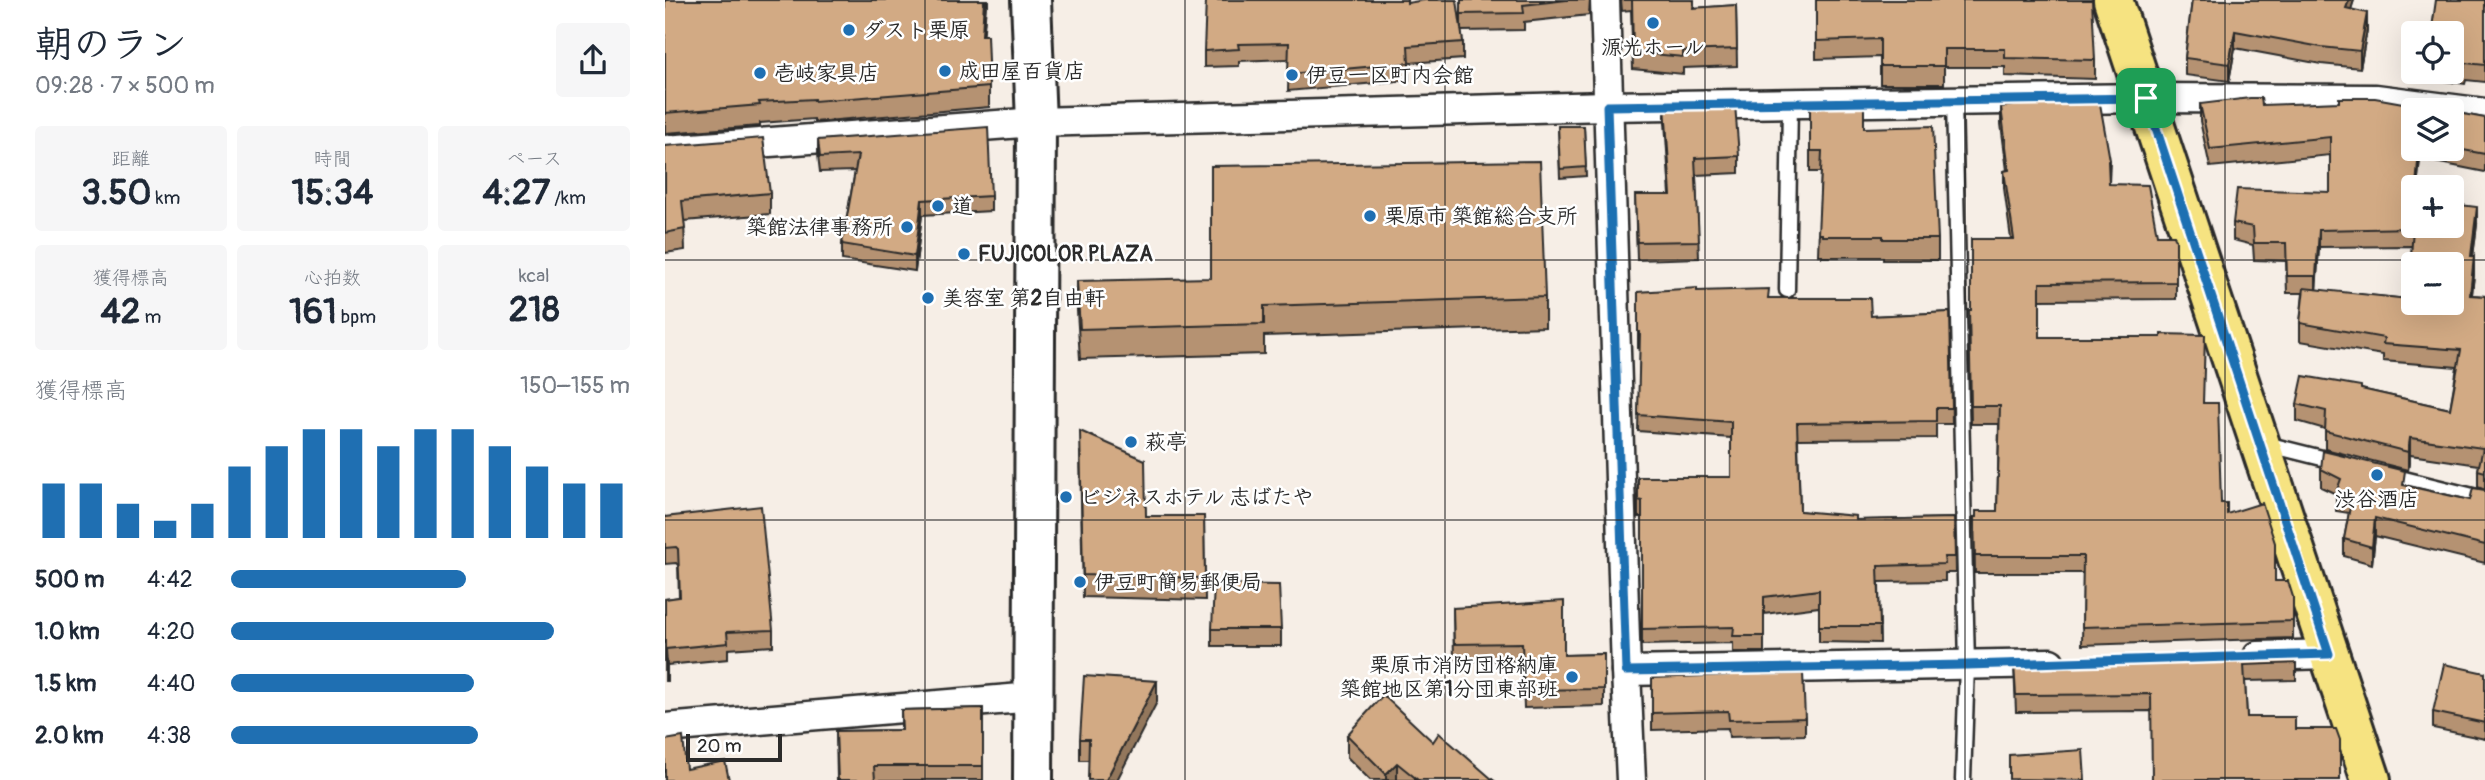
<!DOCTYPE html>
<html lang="ja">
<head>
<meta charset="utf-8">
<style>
	body { margin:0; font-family:Pangolin,"Klee One",sans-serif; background:#f6f6f7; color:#1f2937; height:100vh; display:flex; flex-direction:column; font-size:26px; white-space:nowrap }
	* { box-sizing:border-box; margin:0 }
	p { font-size:23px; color:#747a83 }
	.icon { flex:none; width:38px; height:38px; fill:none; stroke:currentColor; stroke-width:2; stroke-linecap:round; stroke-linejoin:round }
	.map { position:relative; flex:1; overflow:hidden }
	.drawer { display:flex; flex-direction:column; background:#fff; width:665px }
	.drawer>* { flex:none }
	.controls { position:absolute; left:1736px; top:21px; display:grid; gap:14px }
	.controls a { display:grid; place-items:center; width:63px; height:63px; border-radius:7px; background:#fff; box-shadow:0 7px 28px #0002; font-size:35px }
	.scale { position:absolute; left:21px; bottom:18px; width:96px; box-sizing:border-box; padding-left:7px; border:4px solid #2b2b2b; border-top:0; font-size:19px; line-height:24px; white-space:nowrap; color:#2b2b2b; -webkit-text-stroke:5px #fff; paint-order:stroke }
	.pin { position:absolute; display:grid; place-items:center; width:60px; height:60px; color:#fff; margin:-30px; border-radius:14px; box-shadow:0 4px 10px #0006 }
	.round { display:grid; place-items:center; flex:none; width:74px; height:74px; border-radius:7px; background:#f6f6f7 }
	.summary { display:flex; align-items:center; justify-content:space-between; height:119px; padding:0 35px }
	h1 { font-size:38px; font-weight:800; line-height:52px }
	.stats { display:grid; grid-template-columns:repeat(3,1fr); gap:10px; height:119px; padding:7px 35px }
	.stats div { display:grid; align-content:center; border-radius:7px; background:#f6f6f7; text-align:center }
	.stats b { font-size:35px; font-weight:800 }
	.stats small { font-size:19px; font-weight:400 }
	.stats p { font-size:19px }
	.chart { height:196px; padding:14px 35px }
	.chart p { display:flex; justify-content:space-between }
	.chart svg { width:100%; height:126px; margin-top:7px; stroke:#1f6fb2; stroke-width:6 }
	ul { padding:0 35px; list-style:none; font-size:23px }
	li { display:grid; grid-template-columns:112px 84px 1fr; align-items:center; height:52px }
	li i { height:18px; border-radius:9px; background:#1f6fb2 }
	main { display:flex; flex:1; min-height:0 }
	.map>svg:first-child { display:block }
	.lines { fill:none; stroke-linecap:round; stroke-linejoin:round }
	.lane-casing { stroke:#2b2b2b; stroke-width:19 }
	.street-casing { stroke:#2b2b2b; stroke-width:33 }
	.secondary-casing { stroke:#2b2b2b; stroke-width:44 }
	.primary-casing { stroke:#2b2b2b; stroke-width:44 }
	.lane { stroke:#fff; stroke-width:14 }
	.street { stroke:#fff; stroke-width:28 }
	.secondary { stroke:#fff; stroke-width:38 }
	.primary { stroke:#f6e381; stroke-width:38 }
	.wall { fill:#b59272; stroke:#2b2b2b; stroke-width:2; fill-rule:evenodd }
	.shaded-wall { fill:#93775c; stroke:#2b2b2b; stroke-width:2 }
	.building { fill:#d2aa84; stroke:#2b2b2b; stroke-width:2; fill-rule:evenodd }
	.route-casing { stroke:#fff; stroke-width:14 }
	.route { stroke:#1f6fb2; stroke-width:9 }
	.grid { fill:none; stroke:#2b2b2b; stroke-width:2; stroke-opacity:0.55 }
	.poi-dot { fill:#1f6fb2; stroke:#fff; stroke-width:2.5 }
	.labels { text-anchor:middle; stroke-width:5; stroke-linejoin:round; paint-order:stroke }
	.poi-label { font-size:21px; font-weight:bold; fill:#2b2b2b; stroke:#fff; text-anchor:start }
</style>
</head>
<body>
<main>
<section class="drawer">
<div class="summary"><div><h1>朝のラン</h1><p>09:28 · 7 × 500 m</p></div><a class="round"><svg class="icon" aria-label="share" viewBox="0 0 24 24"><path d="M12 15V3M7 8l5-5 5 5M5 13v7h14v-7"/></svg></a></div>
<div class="stats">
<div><p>距離</p><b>3.50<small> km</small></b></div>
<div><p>時間</p><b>15:34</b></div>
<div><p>ペース</p><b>4:27<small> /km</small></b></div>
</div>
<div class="stats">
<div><p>獲得標高</p><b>42<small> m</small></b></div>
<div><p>心拍数</p><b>161<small> bpm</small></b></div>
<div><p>kcal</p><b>218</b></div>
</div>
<div class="chart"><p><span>獲得標高</span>150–155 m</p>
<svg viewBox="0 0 160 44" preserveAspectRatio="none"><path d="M5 44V25M15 44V25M25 44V32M35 44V38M45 44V32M55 44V19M65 44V12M75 44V6M85 44V6M95 44V12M105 44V6M115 44V6M125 44V12M135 44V19M145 44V25M155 44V25"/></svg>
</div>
<ul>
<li><b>500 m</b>4:42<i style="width:59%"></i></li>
<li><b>1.0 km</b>4:20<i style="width:81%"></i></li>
<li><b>1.5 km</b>4:40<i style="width:61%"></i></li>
<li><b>2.0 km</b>4:38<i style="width:62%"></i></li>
</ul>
</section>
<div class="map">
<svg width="1820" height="780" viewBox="0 0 1820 780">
	<rect width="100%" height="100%" fill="#f6eee6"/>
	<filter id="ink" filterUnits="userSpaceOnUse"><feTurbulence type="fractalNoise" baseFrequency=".0143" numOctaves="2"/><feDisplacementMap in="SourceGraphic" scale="14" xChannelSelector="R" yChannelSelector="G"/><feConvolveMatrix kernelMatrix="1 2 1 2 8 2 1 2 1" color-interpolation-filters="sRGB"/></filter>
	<g filter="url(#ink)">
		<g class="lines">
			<!-- lane casing -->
			<g class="lane-casing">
				<g id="lane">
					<polyline points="1289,101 1302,665 1298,780"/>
					<polyline points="1122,290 1125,104"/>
					<polyline points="1601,444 1673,462"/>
					<polyline points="1723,475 1820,499"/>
				</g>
			</g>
			<!-- street casing -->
			<g class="street-casing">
				<g id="street">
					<polyline points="940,0 961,671 966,780"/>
					<polyline points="0,150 371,122 942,106 1481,98 1711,99 1820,113"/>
					<polyline points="1593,656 1664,654"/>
					<polyline points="961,671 1385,663"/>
					<polyline points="0,728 369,697"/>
				</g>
			</g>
			<!-- secondary casing -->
			<g class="secondary-casing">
				<polyline id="secondary" points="366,0 371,122 368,780"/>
			</g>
			<!-- primary casing -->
			<g class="primary-casing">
				<polyline id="primary" points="1448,0 1706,780"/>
			</g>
			<!-- lane -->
			<use href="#lane" class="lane"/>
			<!-- street -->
			<use href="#street" class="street"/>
			<!-- secondary -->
			<use href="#secondary" class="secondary"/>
			<!-- primary -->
			<use href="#primary" class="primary"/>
		</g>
		<!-- wall -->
		<g class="wall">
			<polygon points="0,0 323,0 323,5 321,4 318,35 324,87 324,107 149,122 149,119 95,123 95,126 0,133"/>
			<polygon points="796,0 925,0 924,15 859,22 859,30 796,31 798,42 798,59 744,63 744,80 623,91 624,59 574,61 574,66 539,67 539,51 742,3 796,30"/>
			<polygon points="956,0 1029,0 1029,8 1071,5 1072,66 1018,68 1018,74 968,69 966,10 957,11"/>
			<polygon points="1151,0 1430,60 1430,79 1340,76 1340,67 1279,67 1279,84 1215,84 1215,57 1151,59"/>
			<polygon points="1527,0 1689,0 1686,9 1702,30 1695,68 1656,64 1570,48 1564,81 1520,75 1520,58"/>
			<polygon points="1820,0 1820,82 1801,80 1800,84 1757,78 1757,72 1787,72 1787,33 1767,28"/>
			<polygon points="1145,101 1199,128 1273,239 1273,260 1218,260 1218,257 1157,257 1157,255 1153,255 1156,172 1145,172"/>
			<path d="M1535 104 1597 105 1748 149H1787V112L1820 118V172L1755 159 1752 187H1748V226L1812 224 1808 256 1809 274 1807 295 1820 296V490L1813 487V470L1814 465 1745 455 1743 470 1660 449V429L1632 421V404L1696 389 1785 409 1792 367 1718 361V355L1635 341V323L1638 293H1622L1621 261 1589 260 1588 245 1568 240V223L1665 192V155L1545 167 1535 121ZM1747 246 1743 299 1651 290 1654 247Z"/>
			<polygon points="1000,105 1074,156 1074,173 1031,175 1034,258 972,260 970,195 1005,195 1000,122"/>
			<polygon points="1336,107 1445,160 1444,184 1492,235 1511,241 1511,299 1375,300 1375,337 1539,403 1556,503 1562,514 1610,581 1628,597 1628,638 1417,645 1418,573 1310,573 1309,517 1332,511 1334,424 1306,424 1304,328 1306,310 1346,239 1339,188 1339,171 1342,170 1336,124"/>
			<polygon points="893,126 919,126 921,176 895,178"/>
			<polygon points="153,140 326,196 326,211 257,215 250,271 177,260 177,244 190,171 155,172 153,155"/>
			<polygon points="0,146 105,193 105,214 19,221 20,250 0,253"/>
			<polygon points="412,281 880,297 880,327 599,336 599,354 415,359 412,311"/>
			<polygon points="1032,291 1104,298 1206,316 1285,312 1287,424 1271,424 1271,438 1133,439 1135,511 1191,520 1289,518 1290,573 1280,573 1280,581 1214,582 1215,643 1154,642 1154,607 1099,614 1099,652 1068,652 1068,643 977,645 977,517 973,517 973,477 1066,477 1066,438 973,431 975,348 973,348 973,292"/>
			<polygon points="415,453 481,516 539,516 540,600 418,597"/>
			<polygon points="1656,469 1740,485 1805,500 1820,490 1820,563 1710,536 1707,564 1679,556 1679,539 1684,513 1671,511 1671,494 1656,487"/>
			<polygon points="0,517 108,630 108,646 63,649 63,659 2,665 2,681 0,681 0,599 14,597 13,565 11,563 0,564"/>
			<polygon points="788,608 899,655 939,654 939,706 859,708 857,660 789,661"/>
			<rect x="547" y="629" width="69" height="17"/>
			<polygon points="1631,663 1631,680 1580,681 1582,717 1675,740 1486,711 1351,712 1349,664"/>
			<polygon points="1820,673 1820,739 1768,728 1768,712"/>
			<polygon points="1099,674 1140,718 1140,735 1064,737 1063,728 987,730 987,678"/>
			<polygon points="492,702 424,760 415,760 415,739"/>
			<polygon points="318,708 318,780 172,780 171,731 236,730 236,710"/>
			<polygon points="682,735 768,742 828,780 705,780 682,757"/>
		</g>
		<!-- shaded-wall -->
		<g class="shaded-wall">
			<polygon points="319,0 321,0 321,4 317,56 317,35"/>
			<polygon points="1684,0 1689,0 1681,26 1681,8"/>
			<polygon points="1702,13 1702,30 1695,68 1695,51"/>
			<polygon points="1570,31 1570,48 1564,81 1564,64"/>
			<polygon points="1754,149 1755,159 1752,187 1751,187"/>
			<polygon points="257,200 257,215 250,271 250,256"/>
			<polygon points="1812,207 1812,224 1806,273 1806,256"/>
			<polygon points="1654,230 1654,247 1651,293 1651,276"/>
			<polygon points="1809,256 1809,274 1805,313 1805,295"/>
			<polygon points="1745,438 1745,455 1743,470 1743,452"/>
			<polygon points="1710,518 1710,536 1707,564 1707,547"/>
			<polygon points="492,681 492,702 452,780 441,780"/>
			<polygon points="732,763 732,780 721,780 721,774"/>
		</g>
		<!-- building -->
		<g class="building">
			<polygon points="0,0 319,0 317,35 322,35 324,87 149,101 149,99 94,102 95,105 0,113"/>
			<polygon points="541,0 742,0 742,3 760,0 792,0 798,42 743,46 744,63 623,74 624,43 573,44 574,49 539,51"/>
			<polygon points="796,0 902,0 858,5 859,13 796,14"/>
			<polygon points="967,0 1029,0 1028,8 1071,5 1072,49 1018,51 1018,57 968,52"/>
			<polygon points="1151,0 1427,0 1430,60 1340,58 1340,49 1279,49 1279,66 1215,66 1215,39 1151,41"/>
			<polygon points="1527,0 1684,0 1681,8 1702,13 1695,51 1656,47 1570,31 1564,64 1520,58"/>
			<polygon points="1771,0 1820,0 1820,65 1801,63 1800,67 1787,65 1787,33 1763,33 1764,27 1767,28"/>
			<polygon points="1395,98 1434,98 1445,160 1443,161 1444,184 1483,185 1492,235 1509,235 1511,241 1511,282 1375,283 1375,337 1496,337 1496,334 1540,335 1538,403 1553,403 1556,503 1562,503 1562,514 1597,503 1610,543 1610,581 1623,581 1628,597 1628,621 1417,627 1418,556 1310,556 1309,517 1311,517 1311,511 1332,511 1335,406 1306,406 1304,310 1306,310 1306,239 1349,239 1339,171 1344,170 1336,107"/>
			<path d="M1585 98H1596L1597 105 1674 102V98H1710L1777 110H1748V149H1754L1751 187H1748V226H1787V204L1812 207 1806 256H1809L1805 295 1820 296V472L1813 470 1818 448 1745 438 1743 452 1660 431 1661 411 1632 404 1638 376 1696 386V389L1785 409 1796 350 1718 344 1719 338 1635 323 1639 288 1743 299 1748 228 1654 230 1651 276H1622L1621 243H1589L1588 227 1568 223 1572 189 1665 192V137L1545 149 1535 104ZM1748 264H1787V303H1748Z"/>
			<polygon points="1145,101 1199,102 1199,128 1268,126 1273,239 1218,239 1218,236 1157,236 1157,234 1153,234 1157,151 1145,151"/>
			<polygon points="1070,104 1074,156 1030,158 1034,241 972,242 970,195 1006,195 1000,105"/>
			<polygon points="1787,112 1820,118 1820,154 1787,148"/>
			<polygon points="893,126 919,126 921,167 895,169"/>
			<polygon points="323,127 326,196 257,200 250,256 177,244 193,155 155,157 153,140"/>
			<polygon points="98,138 105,193 17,201 20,229 0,233 0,146"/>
			<polygon points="875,161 880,297 599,306 599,324 415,329 412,281 546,278 546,166"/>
			<polygon points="1032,288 1032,291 1104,289 1103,298 1205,298 1206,316 1285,312 1287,408 1271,408 1271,421 1132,423 1135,511 1191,516 1191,520 1289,518 1290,557 1279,557 1280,564 1213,566 1215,626 1154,626 1154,590 1099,597 1099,636 1068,636 1069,627 977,629 977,501 973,500 973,477 1066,477 1066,422 973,415 975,332 973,332 973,292"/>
			<polygon points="415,431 480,460 481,516 539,516 540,578 418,575"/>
			<polygon points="1658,451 1740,471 1738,485 1805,500 1808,488 1820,490 1820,545 1710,518 1707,547 1679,539 1687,496 1671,493 1676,479 1656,469"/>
			<polygon points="96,506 108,630 62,632 63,643 1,649 2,664 0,665 0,599 15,597 13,549 11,547 0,548 0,517"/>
			<polygon points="549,584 614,585 616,629 547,629"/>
			<polygon points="899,601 899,655 939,654 939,689 859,690 857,643 789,644 788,608"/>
			<polygon points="1630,655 1631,663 1579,665 1582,717 1630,717 1630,729 1671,729 1675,740 1675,780 1487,780 1486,694 1351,695 1349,664"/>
			<polygon points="1779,664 1820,673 1820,723 1768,712"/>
			<polygon points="1099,668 1099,674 1138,673 1140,718 1064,720 1063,711 987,713 987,678 1064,675 1065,669"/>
			<polygon points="419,676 492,681 441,780 423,780 424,739 415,739"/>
			<polygon points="718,695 768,742 774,733 828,780 753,780 732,763 721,774 682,735"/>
			<polygon points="318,708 318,766 209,766 210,780 173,780 171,731 237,730 236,710"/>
			<polygon points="18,737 21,769 60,761 64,780 0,780 0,740"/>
			<polygon points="1418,750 1420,780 1344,779 1344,755"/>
		</g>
	</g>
	<g class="lines" filter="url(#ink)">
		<!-- route casing -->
		<g class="route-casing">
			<polygon id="route" points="1481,98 1664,654 1302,665 961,671 942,106"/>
		</g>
		<!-- route -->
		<use href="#route" class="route"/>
	</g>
	<!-- grid -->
	<path class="grid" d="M260 0V780M520 0V780M780 0V780M1040 0V780M1300 0V780M1560 0V780M0 260H1820M0 520H1820"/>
	<!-- markers -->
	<g class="poi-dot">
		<circle cx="988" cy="23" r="7"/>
		<circle cx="184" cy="30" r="7"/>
		<circle cx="280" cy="71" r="7"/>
		<circle cx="95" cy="73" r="7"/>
		<circle cx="627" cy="75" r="7"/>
		<circle cx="273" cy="206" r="7"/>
		<circle cx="705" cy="216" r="7"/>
		<circle cx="242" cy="227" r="7"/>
		<circle cx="299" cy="254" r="7"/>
		<circle cx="263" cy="298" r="7"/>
		<circle cx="466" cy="442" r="7"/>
		<circle cx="1712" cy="475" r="7"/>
		<circle cx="401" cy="497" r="7"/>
		<circle cx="415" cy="582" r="7"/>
		<circle cx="907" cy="677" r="7"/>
	</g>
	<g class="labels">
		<!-- poi labels -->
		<g class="poi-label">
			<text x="198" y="37">ダスト栗原</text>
			<text x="988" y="54" text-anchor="middle">源光ホール</text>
			<text x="294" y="78">成田屋百貨店</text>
			<text x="109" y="80">壱岐家具店</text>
			<text x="641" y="82">伊豆一区町内会館</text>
			<text x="287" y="213">道</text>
			<text x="719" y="223">栗原市 築館総合支所</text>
			<text x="228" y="234" text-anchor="end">築館法律事務所</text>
			<text x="313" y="261">FUJICOLOR PLAZA</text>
			<text x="277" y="305">美容室 第2自由軒</text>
			<text x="480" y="449">萩亭</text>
			<text x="415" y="504">ビジネスホテル 志ばたや</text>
			<text x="1712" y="506" text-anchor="middle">渋谷酒店</text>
			<text x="429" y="589">伊豆町簡易郵便局</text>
			<text x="893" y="672" text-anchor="end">栗原市消防団格納庫<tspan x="893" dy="24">築館地区第1分団東部班</tspan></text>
		</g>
	</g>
</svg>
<div class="controls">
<a><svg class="icon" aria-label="locate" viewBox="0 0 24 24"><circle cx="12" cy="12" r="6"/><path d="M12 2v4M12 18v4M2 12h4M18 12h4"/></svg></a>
<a><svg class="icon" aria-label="layers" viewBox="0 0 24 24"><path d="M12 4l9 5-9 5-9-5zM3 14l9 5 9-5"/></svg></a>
<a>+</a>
<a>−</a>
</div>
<div class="scale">20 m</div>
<div class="pin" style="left:1481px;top:98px;background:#1e9e55"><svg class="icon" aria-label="arrive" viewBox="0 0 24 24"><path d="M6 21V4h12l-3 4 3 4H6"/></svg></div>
</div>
</main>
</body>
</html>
